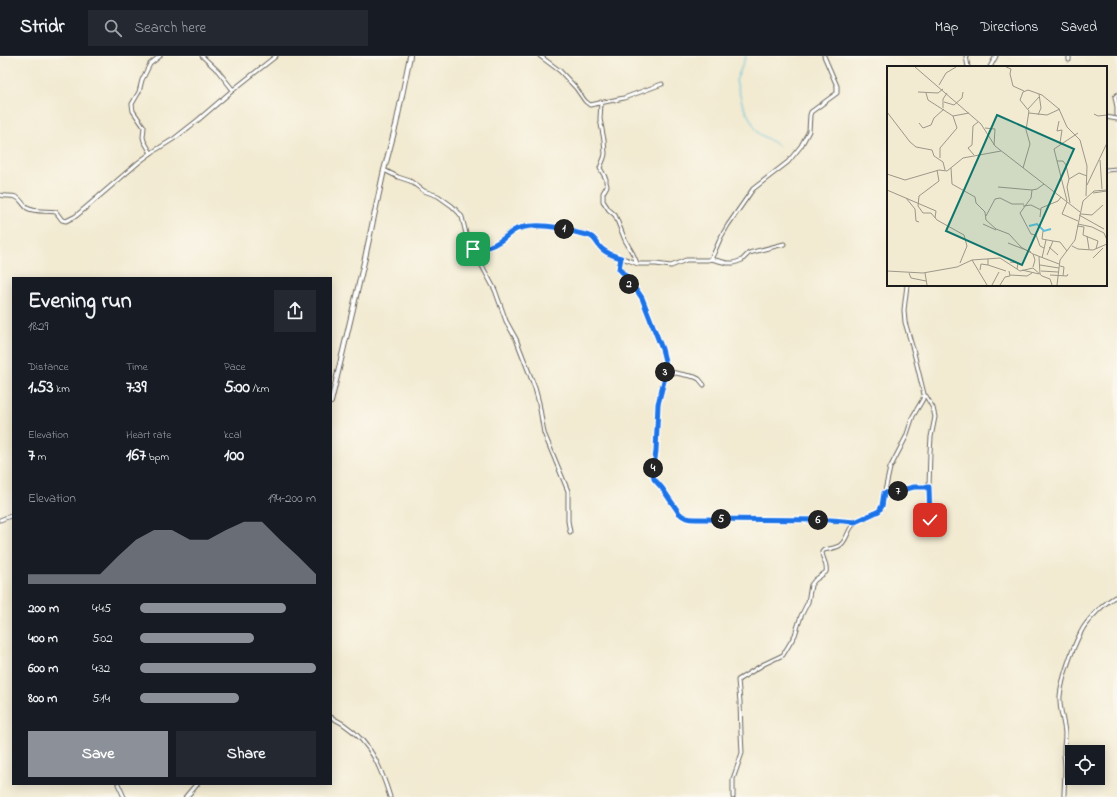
<!DOCTYPE html>
<html lang="en">
<head>
<meta charset="utf-8">
<style>
	body { margin:0; font-family:"Indie Flower",sans-serif; background:#242831; color:#f1f3f6; height:100vh; display:flex; flex-direction:column; font-size:15px; white-space:nowrap }
	* { box-sizing:border-box; margin:0 }
	p { font-size:13px; color:#9ea1a6 }
	.icon { flex:none; width:22px; height:22px; fill:none; stroke:currentColor; stroke-width:2; stroke-linecap:round; stroke-linejoin:round }
	.map { position:relative; flex:1; overflow:hidden }
	.details { position:absolute; left:12px; top:221px; width:320px; height:508px; display:flex; flex-direction:column; background:#171b24; border-radius:0px; box-shadow:0 2px 10px #0003 }
	.details>* { flex:none }
	.buttons { position:absolute; left:1065px; top:689px; display:grid; gap:8px }
	.buttons a { display:grid; place-items:center; width:40px; height:40px; border-radius:0px; background:#171b24; box-shadow:0 2px 10px #0003; font-size:20px }
	.pin { position:absolute; display:grid; place-items:center; width:34px; height:34px; color:#fff; margin:-17px; border-radius:8px; box-shadow:0 2px 6px #0006 }
	.km { position:absolute; width:20px; height:20px; margin:-10px; border-radius:50%; background:#222; color:#fff; font-size:11px; line-height:20px; text-align:center }
	.round { display:grid; place-items:center; flex:none; width:42px; height:42px; border-radius:0px; background:#242831 }
	.summary { display:flex; align-items:center; justify-content:space-between; height:68px; padding:0 16px }
	h1 { font-size:22px; font-weight:700; line-height:30px }
	.metrics { display:grid; grid-template-columns:repeat(3,1fr); gap:6px; height:68px; padding:4px 16px }
	.metrics div { display:grid; align-content:center }
	.metrics b { font-size:17px; font-weight:700 }
	.metrics small { font-size:11px; font-weight:400 }
	.metrics p { font-size:11px }
	.chart { height:112px; padding:8px 16px }
	.chart p { display:flex; justify-content:space-between }
	.chart svg { width:100%; height:72px; margin-top:4px; fill:#8c9099; opacity:.7 }
	.action { display:flex; gap:8px; margin-top:auto; padding:8px 16px }
	.action a { flex:1; height:46px; border-radius:0px; background:#8c9099; color:#fff; font-size:16px; font-weight:700; line-height:46px; text-align:center }
	.action a+a { background:#242831; color:#f1f3f6 }
	ul { padding:0 16px; list-style:none; font-size:13px }
	li { display:grid; grid-template-columns:64px 48px 1fr; align-items:center; height:30px }
	li i { height:10px; border-radius:5px; background:#8c9099 }
	header { display:flex; align-items:center; gap:24px; box-sizing:border-box; height:56px; padding:0 20px; background:#171b24; border-bottom:1px solid #363941 }
	header strong { font-size:19px }
	nav { display:flex; gap:22px; margin-inline-start:auto; font-size:14px }
	.search { width:280px; height:36px; background:#242831; display:flex; align-items:center; gap:10px; box-sizing:border-box; padding:0 14px; border-radius:0px; color:#9ea1a6; font-size:15px }
	.map>svg:first-child { display:block }
	.lines { fill:none; stroke-linecap:round; stroke-linejoin:round }
	.stream { stroke:#5cc0da; stroke-width:1 }
	.minor-casing { stroke:#67645b; stroke-width:5 }
	.tertiary-casing { stroke:#67645b; stroke-width:6 }
	.minor { stroke:#fff; stroke-width:3 }
	.tertiary { stroke:#fff; stroke-width:4 }
	.route-casing { stroke:#fff; stroke-width:8 }
	.route { stroke:#1a73e8; stroke-width:5 }
	.inset-river { fill:none; stroke:#5cc0da; stroke-width:2 }
	.inset-road { fill:none; stroke:#9c9889; stroke-width:1 }
	.view { fill:#0f766e; fill-opacity:0.15; stroke:#0f766e; stroke-width:2 }
	.inset-edge { fill:none; stroke:#1c1c1c; stroke-width:2 }
</style>
</head>
<body>
<header>
<strong>Stridr</strong>
<div class="search"><svg class="icon" aria-label="search" viewBox="0 0 24 24"><circle cx="10" cy="10" r="6"/><path d="M15 15l6 6"/></svg>Search here</div>
<nav><a>Map</a><a>Directions</a><a>Saved</a></nav>
</header>
<div class="map">
<svg width="1117" height="741" viewBox="0 0 1117 741">
	<rect width="100%" height="100%" fill="#fbf7ec"/>
	<filter id="ink" filterUnits="userSpaceOnUse"><feTurbulence type="fractalNoise" baseFrequency=".025" numOctaves="2"/><feDisplacementMap in="SourceGraphic" scale="8" xChannelSelector="R" yChannelSelector="G"/><feConvolveMatrix kernelMatrix="1 2 1 2 8 2 1 2 1" color-interpolation-filters="sRGB"/></filter>
	<filter id="wash" filterUnits="userSpaceOnUse"><feTurbulence type="fractalNoise" baseFrequency=".012" numOctaves="4" result="noise"/><feDisplacementMap in="SourceGraphic" scale="16" xChannelSelector="R" yChannelSelector="G"/><feGaussianBlur stdDeviation="0.9" result="paint"/><feColorMatrix in="noise" values="0 0 0 0 0 0 0 0 0 0 0 0 0 0 0 0 0 1.4 0 .05"/><feComposite in="paint" operator="in"/></filter>
	<g filter="url(#wash)">
		<rect width="100%" height="100%" fill="#f2ead1"/>
		<g class="lines">
			<!-- stream -->
			<polyline class="stream" points="746,0 736,25 743,50 758,77 779,90"/>
		</g>
	</g>
	<g filter="url(#ink)">
		<g class="lines">
			<!-- minor casing -->
			<g class="minor-casing">
				<g id="minor">
					<polyline points="202,0 218,15 233,34"/>
					<polyline points="540,0 560,15 576,32 585,45 590,49 624,42 662,28"/>
					<polyline points="966,0 968,11"/>
					<polyline points="1069,0 1069,4"/>
					<polyline points="990,11 996,0"/>
					<polyline points="1117,39 1115,41 1117,51 1117,59"/>
					<polyline points="601,46 600,63 604,84 605,98 604,102 600,112 606,123 606,126 607,130 603,137 603,145 609,154 615,159 625,184 633,198 637,207"/>
					<polyline points="1106,61 1117,63"/>
					<polyline points="151,97 144,85 143,81 144,71 133,55 132,48 139,36 142,24 150,8 160,0"/>
					<polyline points="384,114 398,121 410,125 424,135 438,140 452,150 459,157 462,161 467,182 473,193 482,192 497,187 500,185 511,175 516,173 527,171 540,170 560,172 589,179 594,183 603,194 611,199 628,204 638,208 656,208 671,210 686,204 708,204 711,203 714,197 721,181 728,169 753,133 788,106 801,90 809,75 810,59 811,56 837,37 837,30 824,0"/>
					<polyline points="1106,114 1117,113"/>
					<path d="M0 139C5 141 11 139 16 141 21 143 23 149 27 152 36 157 47 154 56 156L62 164 66 165 76 160 139 106 151 97 175 82 198 64 233 34 276 0"/>
					<polyline points="473,193 495,234 506,265 516,283 535,332 539,347 544,377 568,435 568,465 570,476"/>
					<polyline points="621,202 619,213 627,221 629,228 638,236 642,242 662,293 666,309 665,321 658,348 656,395 653,412 653,420 662,432 679,457 687,462 695,463 831,464 855,467"/>
					<polyline points="711,203 727,207 734,207 742,204 749,197 784,188"/>
					<polyline points="666,315 695,321 699,323 704,329"/>
					<polyline points="924,340 926,340 933,352 935,361 931,381 930,396 929,431 931,464"/>
					<polyline points="884,437 894,436 914,431 929,431"/>
					<polyline points="0,464 13,459"/>
					<path d="M331 661C367 679 379 705 390 741"/>
					<polyline points="118,728 124,741"/>
					<path d="M733 741V723L742 697 741 677 740 646 738 624 764 608 783 599 795 579 801 560 808 546 811 529 815 524 826 516C828 508 822 503 822 496L824 494C829 493 835 492 839 490 848 485 847 472 856 466 863 460 875 460 881 453L890 412 906 381 913 360 923 343 924 338 914 297 905 266 904 254 907 229"/>
					<path d="M1064 741C1064 732 1065 723 1065 713 1065 707 1064 701 1064 695 1064 689 1065 683 1065 677 1064 664 1059 654 1060 640 1062 622 1072 593 1081 576 1086 565 1106 545 1117 540"/>
				</g>
			</g>
			<!-- tertiary casing -->
			<g class="tertiary-casing">
				<g id="tertiary">
					<polyline points="331,346 365,202 384,114 396,69 410,0"/>
					<polyline points="186,741 197,728"/>
				</g>
			</g>
			<!-- minor -->
			<use href="#minor" class="minor"/>
			<!-- tertiary -->
			<use href="#tertiary" class="tertiary"/>
		</g>
	</g>
	<g class="lines" filter="url(#ink)">
		<!-- route casing -->
		<g class="route-casing">
			<path id="route" d="M473 193C482 193 493 190 500 185 507 181 511 174 520 172 538 167 560 171 578 177 581 178 586 178 590 180 596 182 597 189 602 193 608 198 614 200 621 202L619 213 627 221 629 228 638 236 642 242 662 293 666 309 665 321 658 348 656 395 653 418 654 423 662 432 679 457C684 462 688 463 695 463L831 464 855 466 879 455 882 450 884 437 894 436 914 431H929L930 464"/>
		</g>
		<!-- route -->
		<use href="#route" class="route"/>
	</g>
	<!-- overview -->
	<g transform="translate(887 10)">
		<rect width="220" height="220" fill="#f2ead1"/>
		<path class="inset-river" d="M142 160 150 158 157 165 164 163"/>
		<path class="inset-road" d="M28 1 94 58 108 80 193 146M119 1 124 3 123 8 126 20 137 25M52 19 59 7 69 1M31 26 51 27 56 23M39 27 41 34 66 50 82 47M57 36 67 39 75 32 76 26M56 42V33L60 27M141 43 152 31M0 46 23 76 29 81 45 84 47 90 56 96 58 104M142 47 160 49 173 43M207 48 211 50 220 49M151 49 154 42 152 28M172 55 170 65 175 64 173 77M32 57 36 62 44 59 47 52 57 43M98 62 108 63 107 79M87 89 81 82 85 79 86 60 91 56M53 92V82L70 62 66 50M213 94 215 123M170 95H176L179 99 182 113M64 102 65 118 88 131 89 137 98 146 99 154 109 163 122 168 134 181 146 188 172 198M136 102 143 78 139 64 142 45 133 34 136 26 141 24 155 29 172 43 180 61 193 74 200 100 199 130M50 104 52 115 32 130 31 140 36 147H44L50 154 77 169 80 180 73 197M0 108 18 114 52 104 60 105 76 92 114 85M200 119 220 77M111 121 145 124M0 124 49 145 48 152M206 127 220 125M19 132 28 143 29 155 32 156M180 135 167 83 191 67M180 136 175 148 191 155M183 137 180 121 182 113 192 107 200 110M136 140 144 139 154 144M194 148 205 149 216 139M192 149 217 163M99 150 108 133 113 132 125 138H137M153 151 154 142 171 135 174 131M96 158 109 164M191 158 205 161 217 167 220 174M190 160 197 161 196 169 211 175 209 183M156 165 155 173 166 175 160 189M200 170 202 183M166 175 173 176 180 185M121 177 144 186M185 180 191 183 206 184 220 178M162 181 171 189M157 182 153 180 149 169 144 168 133 147 144 132 145 124 150 123 157 118M152 191 153 208M155 192 159 174M206 192 216 182M101 193V199L119 205M85 194 100 219M123 196 131 197 130 203M153 199 172 202M173 200 177 201 176 210M146 201 148 194 146 188M93 204 94 198 101 199M135 204 152 208M0 205 36 207 70 201 85 194 113 192 133 205 146 202 155 210 163 213 165 219M154 205 171 206M22 207 24 212 39 215M38 207 40 219M123 209 140 210 145 207M163 209 180 210 181 208M105 219 112 206M113 219 118 211 123 210 122 205M170 219 173 194 188 174 196 135 207 125 220 124"/>
		<path class="view" d="M110 49 187 83 135 199 59 165Z"/>
		<rect width="220" height="220" class="inset-edge"/>
	</g>
</svg>
<div class="buttons">
<a><svg class="icon" aria-label="locate" viewBox="0 0 24 24"><circle cx="12" cy="12" r="6"/><path d="M12 2v4M12 18v4M2 12h4M18 12h4"/></svg></a>
</div>
<div class="pin" style="left:473px;top:193px;background:#1e9e55"><svg class="icon" aria-label="arrive" viewBox="0 0 24 24"><path d="M6 21V4h12l-3 4 3 4H6"/></svg></div>
<div class="pin" style="left:930px;top:464px;background:#d93025"><svg class="icon" aria-label="check" viewBox="0 0 24 24"><path d="M5 12l5 5 9-10"/></svg></div>
<b class="km" style="left:564px;top:173px">1</b>
<b class="km" style="left:629px;top:228px">2</b>
<b class="km" style="left:665px;top:316px">3</b>
<b class="km" style="left:653px;top:412px">4</b>
<b class="km" style="left:721px;top:463px">5</b>
<b class="km" style="left:818px;top:464px">6</b>
<b class="km" style="left:898px;top:435px">7</b>
<section class="details">
<div class="summary"><div><h1>Evening run</h1><p>18:29</p></div><a class="round"><svg class="icon" aria-label="share" viewBox="0 0 24 24"><path d="M12 15V3M7 8l5-5 5 5M5 13v7h14v-7"/></svg></a></div>
<div class="metrics">
<div><p>Distance</p><b>1.53<small> km</small></b></div>
<div><p>Time</p><b>7:39</b></div>
<div><p>Pace</p><b>5:00<small> /km</small></b></div>
</div>
<div class="metrics">
<div><p>Elevation</p><b>7<small> m</small></b></div>
<div><p>Heart rate</p><b>167<small> bpm</small></b></div>
<div><p>kcal</p><b>100</b></div>
</div>
<div class="chart"><p><span>Elevation</span>194–200 m</p>
<svg viewBox="0 0 160 44" preserveAspectRatio="none"><path d="M0 44V38L10 38L20 38L30 38L40 38L50 27L60 17L70 11L80 11L90 17L100 17L110 11L120 6L130 6L140 17L150 27L160 38V44z"/></svg>
</div>
<ul>
<li><b>200 m</b>4:45<i style="width:83%"></i></li>
<li><b>400 m</b>5:02<i style="width:65%"></i></li>
<li><b>600 m</b>4:32<i style="width:100%"></i></li>
<li><b>800 m</b>5:14<i style="width:56%"></i></li>
</ul>
<div class="action"><a>Save</a><a>Share</a></div>
</section>
</div>
</body>
</html>
